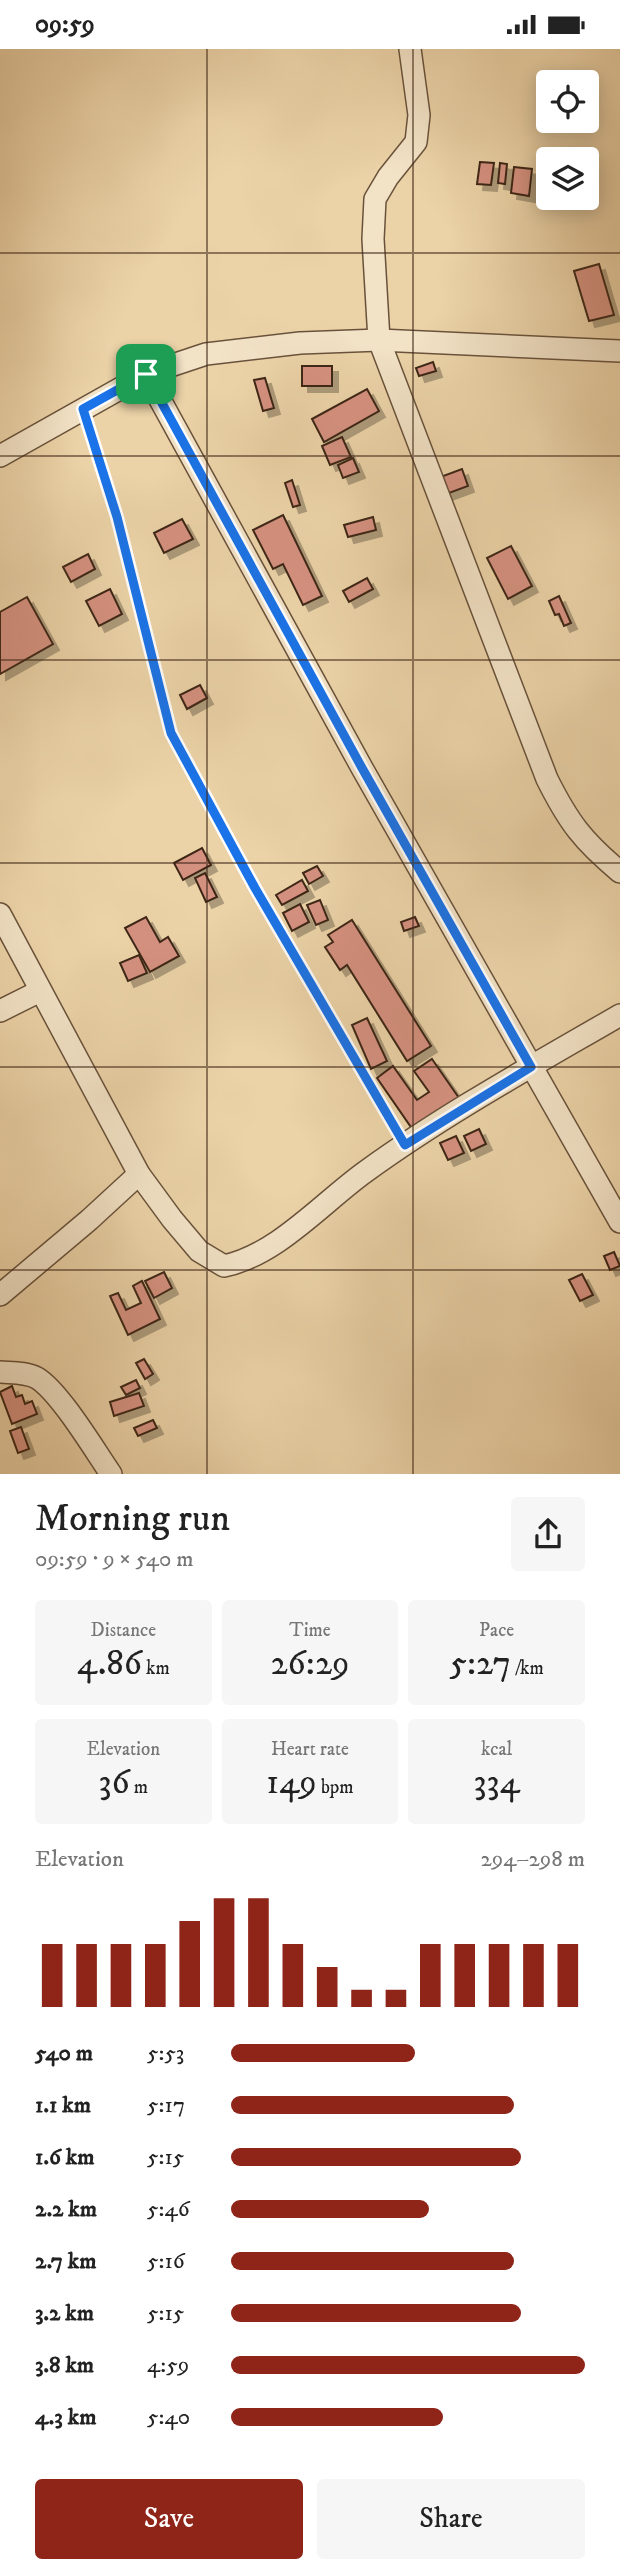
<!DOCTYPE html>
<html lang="en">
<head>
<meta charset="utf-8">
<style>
	body { margin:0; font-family:"IM FELL DW Pica",serif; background:#f6f6f6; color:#222; height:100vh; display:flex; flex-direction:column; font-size:26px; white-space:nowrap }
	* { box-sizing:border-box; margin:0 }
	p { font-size:23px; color:#767676 }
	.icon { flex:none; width:38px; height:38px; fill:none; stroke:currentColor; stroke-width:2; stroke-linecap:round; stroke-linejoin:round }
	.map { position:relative; height:1425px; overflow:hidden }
	.side { display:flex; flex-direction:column; background:#fff; flex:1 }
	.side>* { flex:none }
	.controls { position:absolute; left:536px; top:21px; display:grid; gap:14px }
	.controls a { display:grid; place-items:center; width:63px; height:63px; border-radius:7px; background:#fff; box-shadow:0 4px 18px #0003; font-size:35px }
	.pin { position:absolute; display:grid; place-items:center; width:60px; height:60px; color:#fff; margin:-30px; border-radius:14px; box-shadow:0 4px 10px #0006 }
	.round { display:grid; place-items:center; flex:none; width:74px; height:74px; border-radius:7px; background:#f6f6f6 }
	.headline { display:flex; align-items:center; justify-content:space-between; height:119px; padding:0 35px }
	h1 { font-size:38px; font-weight:600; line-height:52px }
	.figures { display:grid; grid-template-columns:repeat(3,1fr); gap:10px; height:119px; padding:7px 35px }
	.figures div { display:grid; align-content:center; border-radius:7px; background:#f6f6f6; text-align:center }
	.figures b { font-size:35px; font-weight:600 }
	.figures small { font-size:19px; font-weight:400 }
	.figures p { font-size:19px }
	.chart { height:196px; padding:14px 35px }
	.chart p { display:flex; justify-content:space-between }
	.chart svg { width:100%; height:126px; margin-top:7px; stroke:#8f2418; stroke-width:6 }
	.cta { display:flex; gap:14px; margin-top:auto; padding:14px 35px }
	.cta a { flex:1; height:80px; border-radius:7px; background:#8f2418; color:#fff; font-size:28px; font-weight:600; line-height:80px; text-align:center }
	.cta a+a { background:#f6f6f6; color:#222 }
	ul { padding:0 35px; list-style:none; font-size:23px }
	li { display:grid; grid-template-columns:112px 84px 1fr; align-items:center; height:52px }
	li i { height:18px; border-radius:9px; background:#8f2418 }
	.status { display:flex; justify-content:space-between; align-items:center; height:49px; padding:0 35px; background:#fff; direction:ltr }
	.status svg { height:19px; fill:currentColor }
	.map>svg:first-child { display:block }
	.building { fill:#d59180; stroke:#3e2717; stroke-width:2; filter:url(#shadow) }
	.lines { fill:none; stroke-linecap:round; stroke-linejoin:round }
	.minor-casing { stroke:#69523b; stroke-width:24 }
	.path { stroke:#3e2717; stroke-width:4.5; stroke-dasharray:5 3.5; stroke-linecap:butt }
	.minor { stroke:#f2e2c6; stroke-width:21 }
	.route-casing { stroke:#fff; stroke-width:14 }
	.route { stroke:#1a73e8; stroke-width:9 }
	.grid { fill:none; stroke:#3e2717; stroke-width:2; stroke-opacity:0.55 }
</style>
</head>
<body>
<div class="status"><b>09:59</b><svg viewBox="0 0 49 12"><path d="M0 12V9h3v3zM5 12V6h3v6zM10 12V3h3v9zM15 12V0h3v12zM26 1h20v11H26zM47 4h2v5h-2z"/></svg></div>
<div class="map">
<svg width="620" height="1425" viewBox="0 0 620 1425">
	<defs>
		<filter id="shadow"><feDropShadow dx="6" dy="6" stdDeviation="0" flood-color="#0004"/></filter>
	</defs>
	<rect width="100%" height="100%" fill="#ebd2a7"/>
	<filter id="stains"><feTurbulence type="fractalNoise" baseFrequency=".00286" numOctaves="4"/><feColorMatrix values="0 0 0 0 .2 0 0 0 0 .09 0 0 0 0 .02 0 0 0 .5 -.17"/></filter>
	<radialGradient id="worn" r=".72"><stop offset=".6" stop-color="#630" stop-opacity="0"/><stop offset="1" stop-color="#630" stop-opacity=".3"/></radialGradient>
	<!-- building -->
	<g class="building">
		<polygon points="480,113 494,114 491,136 477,135"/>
		<polygon points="500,114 507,115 505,135 498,134"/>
		<polygon points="514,118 532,120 529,147 511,144"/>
		<polygon points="599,215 614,266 589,272 574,222"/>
		<polygon points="433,313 436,322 419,327 416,319"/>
		<rect x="302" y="317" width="30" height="20"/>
		<polygon points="265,329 274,359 263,362 254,331"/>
		<polygon points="367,340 379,362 324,393 312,370"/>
		<polygon points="342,388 351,408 330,416 322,397"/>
		<polygon points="353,409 359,423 343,429 338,416"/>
		<polygon points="462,420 468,437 441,447 435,430"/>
		<polygon points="292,431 300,456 293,458 285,434"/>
		<polygon points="283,466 322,547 303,556 283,515 273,520 253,481"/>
		<polygon points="373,468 376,481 348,488 344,476"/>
		<polygon points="182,470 193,490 164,504 154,484"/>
		<polygon points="511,497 532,537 508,550 487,509"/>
		<polygon points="88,505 95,520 71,533 63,518"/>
		<polygon points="367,529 373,540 349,553 343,542"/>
		<polygon points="110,540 122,565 99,577 86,552"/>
		<polygon points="559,547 571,574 564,577 559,565 555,566 549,552"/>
		<polygon points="27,548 53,595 0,625 0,563"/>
		<polygon points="200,636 207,649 187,660 180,646"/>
		<polygon points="202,799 211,816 183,831 174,814"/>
		<polygon points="317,817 323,827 309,835 303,824"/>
		<polygon points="205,824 217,848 206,853 195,829"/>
		<polygon points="302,831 308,842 282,856 276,846"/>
		<polygon points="320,851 328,871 316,876 307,856"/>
		<polygon points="300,855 309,873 292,882 283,864"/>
		<polygon points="146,868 160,893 168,888 179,907 150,923 125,879"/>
		<polygon points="415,868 419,877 404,882 401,873"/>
		<polygon points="352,871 431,997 407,1012 347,916 340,921 325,898 333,893 328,886"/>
		<polygon points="139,906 147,924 128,932 120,914"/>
		<polygon points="367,969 387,1012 371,1020 352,976"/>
		<polygon points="432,1010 459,1049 413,1081 377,1029 393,1017 417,1051 429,1043 414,1022"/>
		<polygon points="479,1080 486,1095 471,1102 464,1087"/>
		<polygon points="456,1087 464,1104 448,1111 440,1094"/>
		<polygon points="614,1203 620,1217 610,1221 604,1207"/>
		<polygon points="164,1223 172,1239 154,1249 145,1232"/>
		<polygon points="582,1225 593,1246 580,1252 569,1231"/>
		<polygon points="142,1232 160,1270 128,1286 110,1247 118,1244 126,1261 141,1254 133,1237"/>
		<polygon points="144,1310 153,1325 145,1330 136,1314"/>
		<polygon points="136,1331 140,1339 126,1346 121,1338"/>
		<polygon points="12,1337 16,1348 22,1346 25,1355 32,1352 37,1365 12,1375 0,1343"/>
		<polygon points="139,1344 144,1357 114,1367 110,1353"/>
		<polygon points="153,1371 157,1379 138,1387 134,1379"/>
		<polygon points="21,1378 29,1400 18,1404 10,1382"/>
	</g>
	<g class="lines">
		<!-- minor casing -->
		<g class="minor-casing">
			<g id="minor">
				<path d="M410 0 419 66 416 93 388 128 375 150 373 190 379 291 547 730C569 774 583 792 620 823"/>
				<polyline points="146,325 362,719 620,1173"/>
				<polyline points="0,407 146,325 206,305 300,294 379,291 620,302"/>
				<path d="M0 865 139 1125 172 1170 199 1202 224 1217C277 1206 322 1154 365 1123 445 1065 534 1016 620 966"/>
				<polyline points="0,962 40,942"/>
				<polyline points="0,1246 89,1171 139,1125"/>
				<path d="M0 1323C12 1324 26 1323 37 1329 60 1343 95 1402 111 1425"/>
			</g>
		</g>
		<!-- path -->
		<polyline class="path" points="89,379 117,468 171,684 255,839 394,1077"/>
		<!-- minor -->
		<use href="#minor" class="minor"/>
	</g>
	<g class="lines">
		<!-- route casing -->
		<g class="route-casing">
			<polygon id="route" points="146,325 362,719 531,1018 405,1096 255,839 171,684 117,468 83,360"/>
		</g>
		<!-- route -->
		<use href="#route" class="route"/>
	</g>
	<!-- grid -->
	<path class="grid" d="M207 0V1425M413 0V1425M0 204H620M0 407H620M0 611H620M0 814H620M0 1018H620M0 1221H620"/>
	<rect width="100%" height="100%" filter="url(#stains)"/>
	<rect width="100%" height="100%" fill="url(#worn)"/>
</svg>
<div class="controls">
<a><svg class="icon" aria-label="locate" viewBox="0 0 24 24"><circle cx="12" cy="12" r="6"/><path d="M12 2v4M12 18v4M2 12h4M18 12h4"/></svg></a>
<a><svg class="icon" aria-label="layers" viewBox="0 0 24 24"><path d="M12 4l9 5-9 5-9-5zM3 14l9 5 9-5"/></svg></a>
</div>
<div class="pin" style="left:146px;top:325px;background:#1e9e55"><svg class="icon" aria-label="arrive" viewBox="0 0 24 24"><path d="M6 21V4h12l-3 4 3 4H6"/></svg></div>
</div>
<section class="side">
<div class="headline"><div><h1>Morning run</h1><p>09:59 · 9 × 540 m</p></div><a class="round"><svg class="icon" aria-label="share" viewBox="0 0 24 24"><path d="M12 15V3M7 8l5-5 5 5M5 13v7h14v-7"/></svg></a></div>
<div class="figures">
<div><p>Distance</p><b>4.86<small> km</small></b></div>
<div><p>Time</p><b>26:29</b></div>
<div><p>Pace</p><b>5:27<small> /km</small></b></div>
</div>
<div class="figures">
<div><p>Elevation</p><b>36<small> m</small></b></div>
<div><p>Heart rate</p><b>149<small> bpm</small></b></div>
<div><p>kcal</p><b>334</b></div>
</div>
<div class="chart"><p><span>Elevation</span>294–298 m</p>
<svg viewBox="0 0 160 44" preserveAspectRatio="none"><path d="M5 44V22M15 44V22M25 44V22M35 44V22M45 44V14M55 44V6M65 44V6M75 44V22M85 44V30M95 44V38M105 44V38M115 44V22M125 44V22M135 44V22M145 44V22M155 44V22"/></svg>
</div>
<ul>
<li><b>540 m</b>5:53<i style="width:52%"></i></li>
<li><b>1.1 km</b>5:17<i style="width:80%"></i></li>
<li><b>1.6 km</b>5:15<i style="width:82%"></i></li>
<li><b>2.2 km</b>5:46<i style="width:56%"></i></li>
<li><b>2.7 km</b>5:16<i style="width:80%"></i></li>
<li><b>3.2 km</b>5:15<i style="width:82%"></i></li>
<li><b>3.8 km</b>4:59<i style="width:100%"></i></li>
<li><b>4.3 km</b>5:40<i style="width:60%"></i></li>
</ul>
<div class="cta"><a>Save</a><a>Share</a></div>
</section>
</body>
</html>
